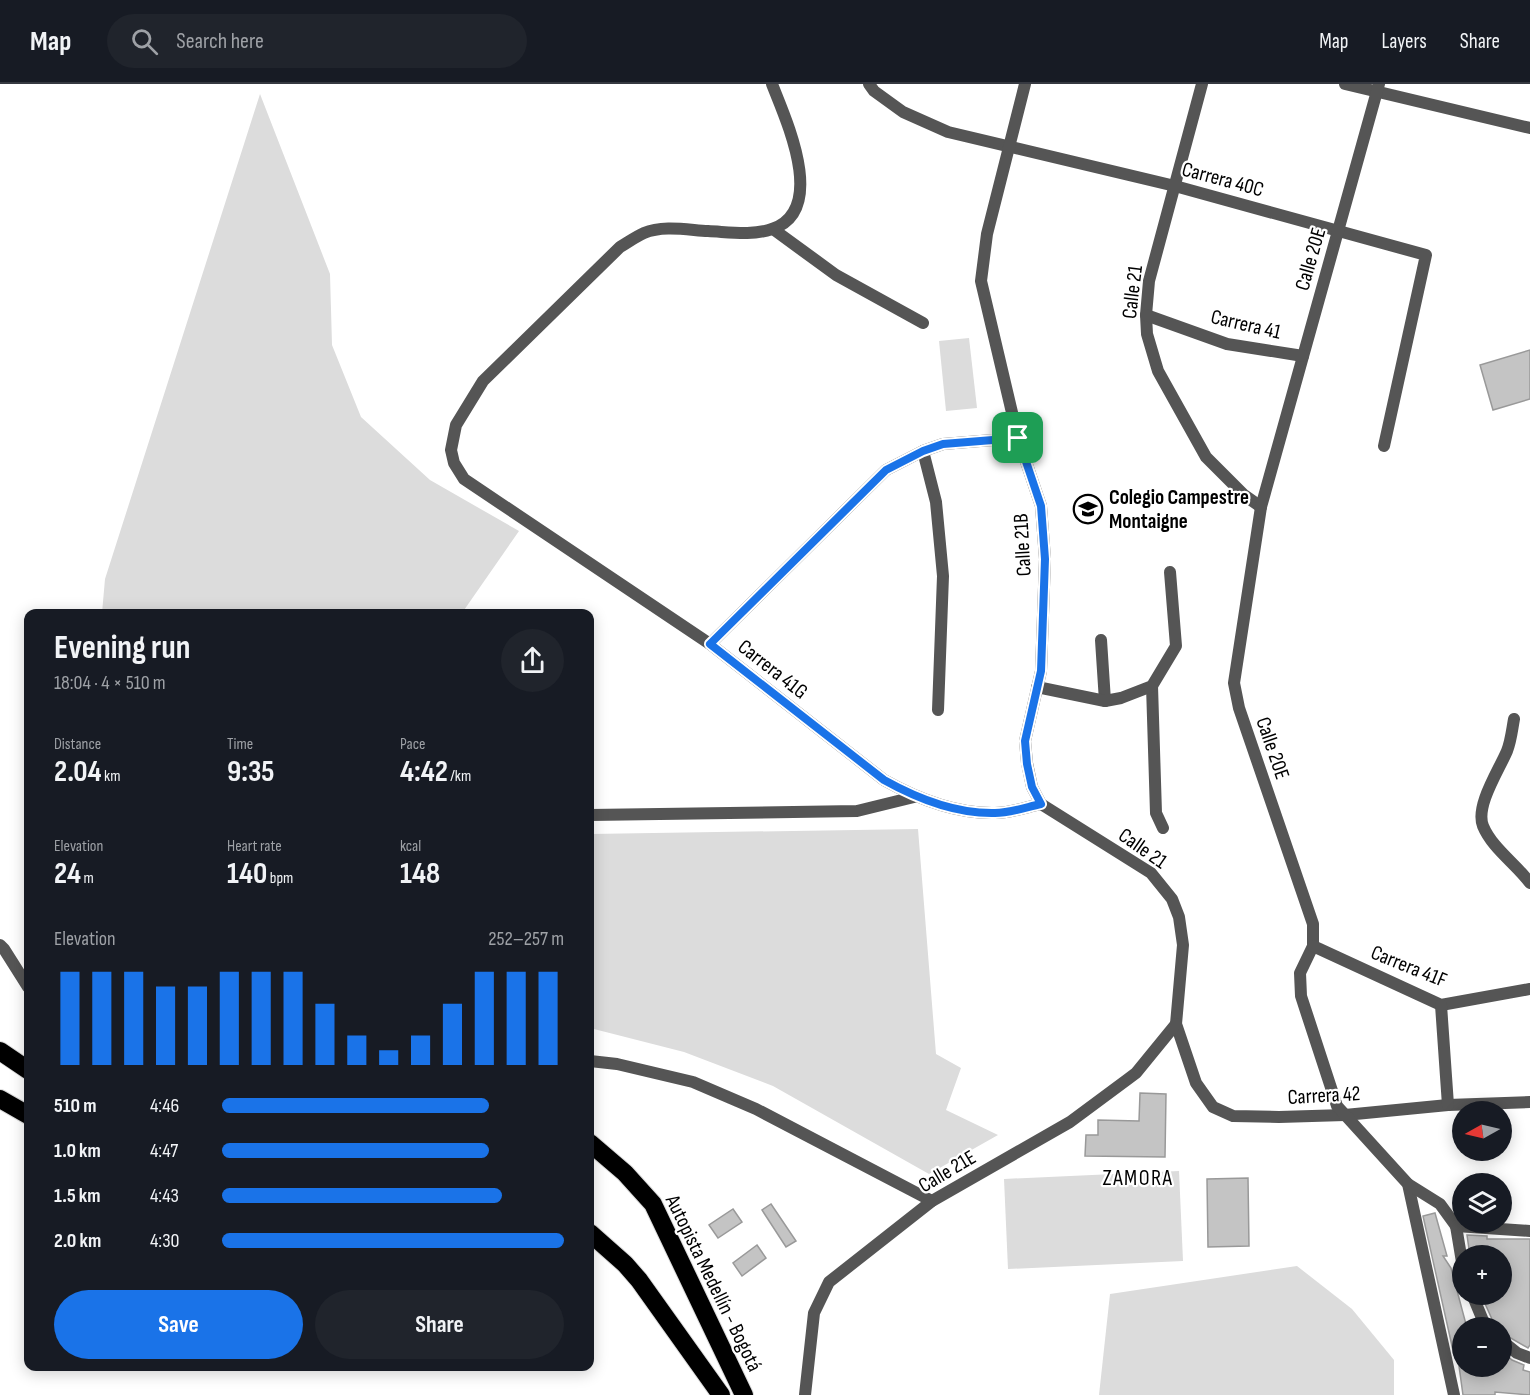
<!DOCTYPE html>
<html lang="en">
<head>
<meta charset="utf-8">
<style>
	body { margin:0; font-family:"Sofia Sans Condensed",sans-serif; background:#20242c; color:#f1f3f6; height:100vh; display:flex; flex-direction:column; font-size:22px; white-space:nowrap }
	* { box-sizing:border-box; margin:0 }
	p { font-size:20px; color:#9ea1a6 }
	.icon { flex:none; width:33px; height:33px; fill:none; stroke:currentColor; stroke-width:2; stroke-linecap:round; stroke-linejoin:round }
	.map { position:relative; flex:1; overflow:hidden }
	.sheet { position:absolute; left:24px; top:525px; width:570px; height:762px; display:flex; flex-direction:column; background:#171b24; border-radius:12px; box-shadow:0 3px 15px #0003 }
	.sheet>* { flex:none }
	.needle { width:39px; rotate:262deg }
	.tools { position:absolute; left:1452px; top:1017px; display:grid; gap:12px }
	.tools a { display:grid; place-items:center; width:60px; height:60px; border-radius:50%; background:#171b24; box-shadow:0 3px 15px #0003; font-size:30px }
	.pin { position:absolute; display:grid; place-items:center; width:51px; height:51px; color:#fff; margin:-26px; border-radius:12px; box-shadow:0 3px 9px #0006 }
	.round { display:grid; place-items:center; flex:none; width:63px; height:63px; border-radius:32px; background:#20242c }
	.head { display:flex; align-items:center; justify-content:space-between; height:102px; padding:0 30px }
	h1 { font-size:33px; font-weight:700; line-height:45px }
	.figures { display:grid; grid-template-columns:repeat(3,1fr); gap:9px; height:102px; padding:6px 30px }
	.figures div { display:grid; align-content:center }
	.figures b { font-size:30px; font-weight:700 }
	.figures small { font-size:16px; font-weight:400 }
	.figures p { font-size:16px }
	.chart { height:168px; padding:12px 30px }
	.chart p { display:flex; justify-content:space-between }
	.chart svg { width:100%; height:108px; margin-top:6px; stroke:#1a73e8; stroke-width:6 }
	.cta { display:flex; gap:12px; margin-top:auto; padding:12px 30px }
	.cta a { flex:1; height:69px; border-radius:36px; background:#1a73e8; color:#fff; font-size:24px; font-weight:700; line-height:69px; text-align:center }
	.cta a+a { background:#20242c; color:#f1f3f6 }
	ul { padding:0 30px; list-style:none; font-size:20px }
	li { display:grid; grid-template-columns:96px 72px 1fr; align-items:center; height:45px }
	li i { height:15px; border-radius:8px; background:#1a73e8 }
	header { display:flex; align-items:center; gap:36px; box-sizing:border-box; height:84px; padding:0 30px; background:#171b24; border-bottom:2px solid #363941 }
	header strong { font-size:28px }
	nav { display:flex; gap:33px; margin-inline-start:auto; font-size:21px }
	.search { width:420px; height:54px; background:#20242c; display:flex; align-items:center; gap:15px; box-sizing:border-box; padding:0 21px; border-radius:33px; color:#9ea1a6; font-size:22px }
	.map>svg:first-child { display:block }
	.green { fill:#dcdcdc }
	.building { fill:#c4c4c4; stroke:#999; stroke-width:1.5 }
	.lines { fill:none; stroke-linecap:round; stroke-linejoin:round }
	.highway-casing { stroke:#dbdbdb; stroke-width:20 }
	.street { stroke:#555; stroke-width:12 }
	.highway { stroke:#000; stroke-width:18 }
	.route-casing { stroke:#fff; stroke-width:12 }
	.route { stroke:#1a73e8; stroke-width:8 }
	.labels { text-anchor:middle; stroke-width:4.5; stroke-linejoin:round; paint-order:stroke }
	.street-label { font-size:21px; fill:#000; stroke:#fff }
	.poi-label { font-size:21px; font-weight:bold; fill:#000; stroke:#fff; text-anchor:start }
	.neighbourhood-label { font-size:22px; letter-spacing:1.5px; fill:#000; stroke:#fff }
</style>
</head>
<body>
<header>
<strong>Map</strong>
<div class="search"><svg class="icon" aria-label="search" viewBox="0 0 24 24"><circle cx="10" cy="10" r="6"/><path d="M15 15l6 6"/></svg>Search here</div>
<nav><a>Map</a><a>Layers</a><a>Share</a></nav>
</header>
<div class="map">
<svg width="1530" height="1311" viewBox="0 0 1530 1311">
	<rect width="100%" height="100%" fill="#fff"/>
	<!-- green -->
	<g class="green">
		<polygon points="260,10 330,190 332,261 361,333 430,396 519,447 462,529 102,529 105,495"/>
		<polygon points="969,254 977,324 946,327 939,257"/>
		<polygon points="918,745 936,970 961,984 946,1026 998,1051 929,1090 773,1002 684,968 590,944 590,750"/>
		<polygon points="1179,1087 1183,1177 1008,1185 1004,1095"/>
		<polygon points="1297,1182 1352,1225 1394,1276 1394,1311 1099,1311 1110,1210"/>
	</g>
	<!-- building -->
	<g class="building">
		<polygon points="1530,266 1530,315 1493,326 1480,281"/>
		<polygon points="1140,1009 1166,1010 1165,1073 1085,1072 1086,1051 1098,1051 1098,1036 1139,1037"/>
		<polygon points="1248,1094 1249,1162 1208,1163 1207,1095"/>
		<polygon points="771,1120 796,1157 786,1163 762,1126"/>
		<polygon points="733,1125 742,1138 718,1154 709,1141"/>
		<polygon points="1435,1129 1447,1172 1443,1172 1451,1184 1467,1244 1462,1244 1462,1269 1454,1271 1423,1132"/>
		<polygon points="1467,1151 1487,1152 1487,1155 1530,1155 1530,1261 1528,1264 1502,1249 1502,1244 1496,1244 1482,1213 1502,1211 1502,1172 1470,1172"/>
		<polygon points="757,1161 766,1174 742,1192 733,1179"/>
		<polygon points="1502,1267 1512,1276 1524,1281 1523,1286 1530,1288 1530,1311 1495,1308 1495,1311 1463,1311 1459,1282 1502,1282"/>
	</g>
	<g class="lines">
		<!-- highway casing -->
		<g class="highway-casing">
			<g id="highway">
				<polyline points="0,967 28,986"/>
				<polyline points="0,1015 28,1031"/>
				<polyline points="590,1059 625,1089 653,1120 744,1311"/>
				<polyline points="590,1149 625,1180 639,1196 721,1311"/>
			</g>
		</g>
		<!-- street -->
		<g class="street">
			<path d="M772 0C786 36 828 126 772 145 752 152 729 148 708 147 688 146 663 141 644 149 635 153 627 159 620 163L483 297 456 341 451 366 454 379 464 395 710 560 884 696C918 715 955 730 995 729 1010 729 1027 723 1041 720"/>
			<polyline points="869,0 874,7 903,28 948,48 1175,102 1426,171 1384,362"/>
			<polyline points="1025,0 987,150 981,197 1018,354 1041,422 1045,475 1041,587 1025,657 1027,679 1032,703 1041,720 1151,789 1172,815 1179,833 1183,861 1176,940 1196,999 1213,1023 1233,1032 1279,1033 1345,1031 1448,1021 1530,1018"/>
			<polyline points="1202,0 1149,197 1146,231 1147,250 1158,287 1206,373 1244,411 1261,423"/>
			<polyline points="1345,0 1530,44"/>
			<polyline points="1379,0 1261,423 1234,599 1239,624 1313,840 1313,862 1300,889 1301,912 1337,1022 1408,1100 1454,1311"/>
			<polyline points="773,145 836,191 923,239"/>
			<polyline points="1146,231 1227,260 1303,272"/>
			<polyline points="923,367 936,418 943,492 938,626"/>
			<polyline points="1101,556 1105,617"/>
			<polyline points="710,560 886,386 923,367 943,360 1018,354"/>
			<polyline points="1152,602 1156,729 1163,744"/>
			<polyline points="1037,603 1105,617 1121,614 1152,602 1176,562 1170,488"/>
			<path d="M1514 635C1512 646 1511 657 1507 667 1499 686 1475 722 1483 742 1492 764 1516 780 1530 799"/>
			<polyline points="590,731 857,727 914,713"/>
			<polyline points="0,861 4,865 28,903"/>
			<polyline points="1313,862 1441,921 1530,905"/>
			<polyline points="1441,921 1448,1021"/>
			<polyline points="590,977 617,980 693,998 756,1025 932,1117"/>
			<polyline points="1408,1100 1440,1120 1456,1142 1530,1147"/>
			<polyline points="1456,1142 1462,1178"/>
			<polyline points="1472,1210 1484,1239 1488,1244"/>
			<polyline points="1502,1257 1517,1269 1530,1274"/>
			<polyline points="805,1311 814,1229 829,1198 932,1117 1070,1038 1128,995 1136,989 1176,940"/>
		</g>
		<!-- highway -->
		<use href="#highway" class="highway"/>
	</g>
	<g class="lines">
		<!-- route casing -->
		<g class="route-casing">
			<path id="route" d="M1018 354 1041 422 1045 475 1041 587 1025 657 1027 680 1032 703 1041 720C1027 723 1010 729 995 729 955 730 918 715 884 696L710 560 886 386 923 367 943 360Z"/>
		</g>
		<!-- route -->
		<use href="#route" class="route"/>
	</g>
	<!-- icons -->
	<defs>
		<g id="school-ring" transform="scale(1.5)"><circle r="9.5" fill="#fff" stroke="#000" stroke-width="1.5"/><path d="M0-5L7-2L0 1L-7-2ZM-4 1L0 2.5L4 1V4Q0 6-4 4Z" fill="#000"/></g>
	</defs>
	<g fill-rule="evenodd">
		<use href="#school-ring" x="1088" y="425"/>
	</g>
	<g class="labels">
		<!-- street labels -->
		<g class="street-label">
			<text transform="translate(1223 95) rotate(15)" y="7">Carrera 40C</text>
			<text transform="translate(1310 175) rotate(-74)" y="7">Calle 20E</text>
			<text transform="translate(1132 208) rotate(-83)" y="7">Calle 21</text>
			<text transform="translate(1246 240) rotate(13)" y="7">Carrera 41</text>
			<text transform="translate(1022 461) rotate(-93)" y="7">Calle 21B</text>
			<text transform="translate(773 585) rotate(38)" y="7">Carrera 41G</text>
			<text transform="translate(1273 664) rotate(71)" y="7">Calle 20E</text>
			<text transform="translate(1143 764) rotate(35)" y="7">Calle 21</text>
			<text transform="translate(1409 882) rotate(22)" y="7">Carrera 41F</text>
			<text transform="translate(1324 1011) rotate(-3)" y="7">Carrera 42</text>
			<text transform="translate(947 1087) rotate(-31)" y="7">Calle 21E</text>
			<text transform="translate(714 1199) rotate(64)" y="7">Autopista Medellín - Bogotá</text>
		</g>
		<!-- poi labels -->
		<g class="poi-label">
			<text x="1109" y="420">Colegio Campestre<tspan x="1109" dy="24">Montaigne</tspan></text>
		</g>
		<!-- neighbourhood labels -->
		<g class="neighbourhood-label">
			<text x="1138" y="1101">ZAMORA</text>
		</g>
	</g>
</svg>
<div class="tools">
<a><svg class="needle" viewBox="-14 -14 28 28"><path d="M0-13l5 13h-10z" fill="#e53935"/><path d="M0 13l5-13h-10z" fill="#9ea1a6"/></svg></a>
<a><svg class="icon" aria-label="layers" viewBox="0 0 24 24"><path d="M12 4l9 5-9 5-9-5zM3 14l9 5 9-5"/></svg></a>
<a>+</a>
<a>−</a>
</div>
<div class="pin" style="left:1018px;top:354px;background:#1e9e55"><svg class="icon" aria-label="arrive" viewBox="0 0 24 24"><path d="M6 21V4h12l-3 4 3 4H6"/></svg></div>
<section class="sheet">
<div class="head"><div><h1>Evening run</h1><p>18:04 · 4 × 510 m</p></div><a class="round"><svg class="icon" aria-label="share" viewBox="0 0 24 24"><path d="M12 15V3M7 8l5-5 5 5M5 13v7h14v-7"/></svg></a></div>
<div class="figures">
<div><p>Distance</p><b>2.04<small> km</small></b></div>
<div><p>Time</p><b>9:35</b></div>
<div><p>Pace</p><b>4:42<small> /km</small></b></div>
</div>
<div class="figures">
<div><p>Elevation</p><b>24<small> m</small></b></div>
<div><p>Heart rate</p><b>140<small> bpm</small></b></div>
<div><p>kcal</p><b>148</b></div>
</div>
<div class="chart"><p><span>Elevation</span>252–257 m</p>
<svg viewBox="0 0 160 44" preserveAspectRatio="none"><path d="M5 44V6M15 44V6M25 44V6M35 44V12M45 44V12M55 44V6M65 44V6M75 44V6M85 44V19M95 44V32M105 44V38M115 44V32M125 44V19M135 44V6M145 44V6M155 44V6"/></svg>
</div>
<ul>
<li><b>510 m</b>4:46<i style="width:78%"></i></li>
<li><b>1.0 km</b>4:47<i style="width:78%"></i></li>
<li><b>1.5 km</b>4:43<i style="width:82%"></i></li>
<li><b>2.0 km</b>4:30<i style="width:100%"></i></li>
</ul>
<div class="cta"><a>Save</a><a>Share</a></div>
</section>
</div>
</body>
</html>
